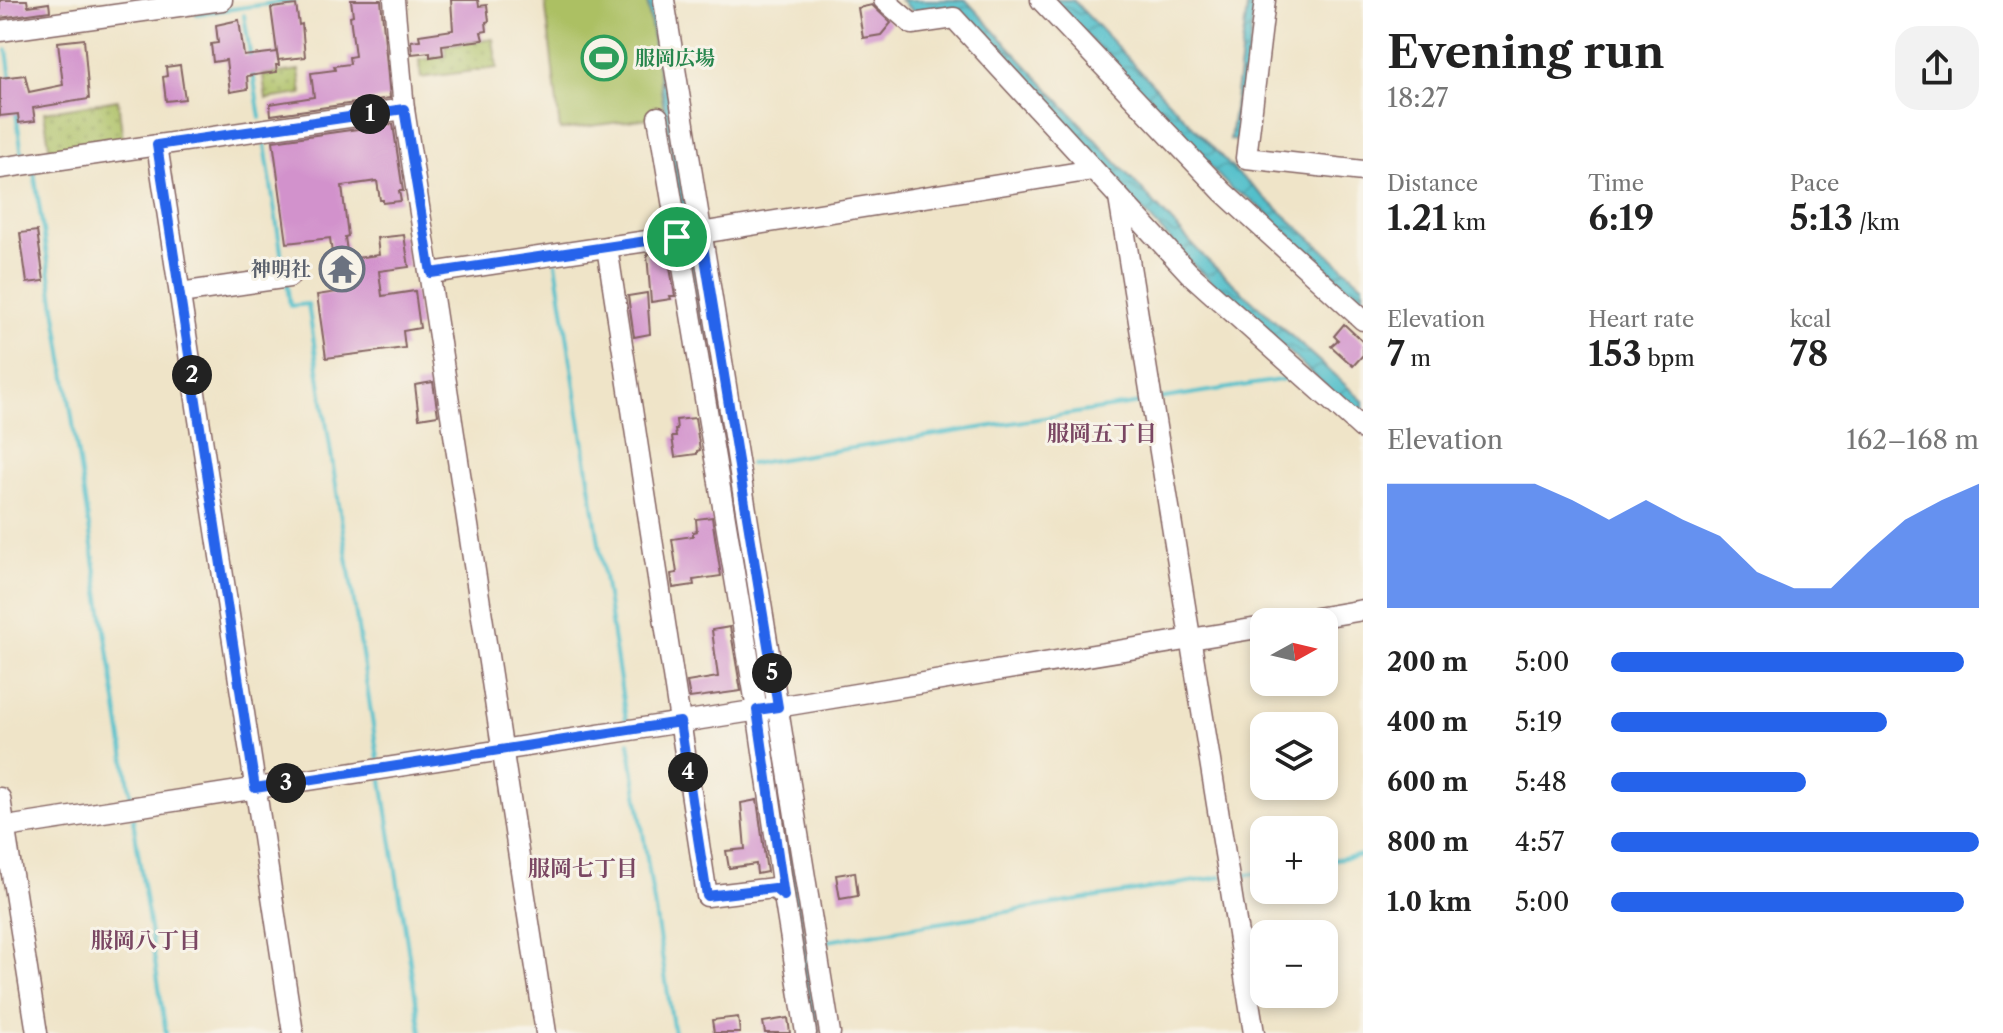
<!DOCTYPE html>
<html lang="en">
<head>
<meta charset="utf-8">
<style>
	body { margin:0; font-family:"Libre Caslon Text","Noto Serif JP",serif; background:#f2f2f2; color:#222; height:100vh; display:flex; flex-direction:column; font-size:30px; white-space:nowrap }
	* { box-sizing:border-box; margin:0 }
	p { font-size:26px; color:#767676 }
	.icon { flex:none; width:44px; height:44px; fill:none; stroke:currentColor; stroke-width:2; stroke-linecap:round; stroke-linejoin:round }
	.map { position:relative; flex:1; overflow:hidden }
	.details { display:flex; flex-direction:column; background:#fff; width:640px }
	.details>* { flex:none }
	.needle { width:52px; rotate:82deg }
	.tools { position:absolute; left:1250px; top:608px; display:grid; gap:16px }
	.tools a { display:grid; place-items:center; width:88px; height:88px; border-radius:16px; background:#fff; box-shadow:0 4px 12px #0003; font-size:40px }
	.pin { position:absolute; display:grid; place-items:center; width:68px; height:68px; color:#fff; margin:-34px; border:4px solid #fff; border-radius:50%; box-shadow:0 2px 8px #0007 }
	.km { position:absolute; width:40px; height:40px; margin:-20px; border-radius:50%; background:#222; color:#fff; font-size:22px; line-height:40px; text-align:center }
	.round { display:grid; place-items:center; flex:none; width:84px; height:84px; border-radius:24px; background:#f2f2f2 }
	.overview { display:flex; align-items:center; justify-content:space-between; height:136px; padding:0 24px }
	h1 { font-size:44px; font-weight:800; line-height:60px }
	.stats { display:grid; grid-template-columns:repeat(3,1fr); gap:12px; height:136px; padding:8px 24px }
	.stats div { display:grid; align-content:center }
	.stats b { font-size:34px; font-weight:800 }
	.stats small { font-size:22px; font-weight:400 }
	.stats p { font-size:22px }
	.chart { height:224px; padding:16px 24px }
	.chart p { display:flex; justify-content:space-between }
	.chart svg { width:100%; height:144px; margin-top:8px; fill:#2563eb; opacity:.7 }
	ul { padding:0 24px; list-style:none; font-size:26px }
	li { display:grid; grid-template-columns:128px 96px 1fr; align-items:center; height:60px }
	li i { height:20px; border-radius:10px; background:#2563eb }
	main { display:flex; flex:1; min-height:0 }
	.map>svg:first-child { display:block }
	.green { fill:#acc064; stroke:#7b7048; stroke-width:2 }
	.garden { fill:url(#garden-dots); stroke:#7b7048; stroke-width:2 }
	.water { fill:url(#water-waves); stroke:#4e707b; stroke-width:2 }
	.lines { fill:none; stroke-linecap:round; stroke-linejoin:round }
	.stream { stroke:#53c0cb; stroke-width:4 }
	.building { fill:#d292cc }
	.minor-casing { stroke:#846462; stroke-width:23 }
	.minor { stroke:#fff; stroke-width:20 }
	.route-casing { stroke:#fff; stroke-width:16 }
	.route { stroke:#2563eb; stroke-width:10 }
	.labels { text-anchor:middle; stroke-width:6; stroke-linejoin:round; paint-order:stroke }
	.leisure-label { font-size:20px; font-weight:bold; fill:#27864d; stroke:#f7f3e8; text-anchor:start }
	.worship-label { font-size:20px; font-weight:bold; fill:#5b616d; stroke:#f7f3e8; text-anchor:end }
	.neighbourhood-label { font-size:22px; font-weight:bold; fill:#7a4763; stroke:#f7f3e8 }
</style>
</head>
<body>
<main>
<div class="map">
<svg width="1363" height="1033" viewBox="0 0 1363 1033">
	<defs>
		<pattern id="garden-dots" width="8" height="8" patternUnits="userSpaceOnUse" patternTransform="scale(2)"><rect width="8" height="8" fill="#acc064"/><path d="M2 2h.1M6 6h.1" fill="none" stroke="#8e9b53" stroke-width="1.8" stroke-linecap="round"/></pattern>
		<pattern id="water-waves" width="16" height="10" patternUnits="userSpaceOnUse" patternTransform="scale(2)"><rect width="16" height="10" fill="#53c0cb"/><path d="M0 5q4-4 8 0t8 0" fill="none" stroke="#479ba5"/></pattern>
	</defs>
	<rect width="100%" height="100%" fill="#f7f3e8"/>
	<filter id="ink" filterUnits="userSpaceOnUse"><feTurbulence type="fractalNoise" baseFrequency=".0125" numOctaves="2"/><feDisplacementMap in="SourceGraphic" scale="16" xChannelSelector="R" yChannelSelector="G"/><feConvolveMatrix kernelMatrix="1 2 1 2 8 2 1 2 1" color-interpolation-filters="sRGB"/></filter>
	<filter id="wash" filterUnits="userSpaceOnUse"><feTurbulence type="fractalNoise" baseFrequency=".006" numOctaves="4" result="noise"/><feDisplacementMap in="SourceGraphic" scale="32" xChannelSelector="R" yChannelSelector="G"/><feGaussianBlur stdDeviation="1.8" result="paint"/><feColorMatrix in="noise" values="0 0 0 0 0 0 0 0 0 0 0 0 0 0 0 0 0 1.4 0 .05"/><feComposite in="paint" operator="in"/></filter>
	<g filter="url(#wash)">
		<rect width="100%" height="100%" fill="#efe4c8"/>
		<!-- green -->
		<polygon class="green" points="545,0 647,0 665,116 560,130"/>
		<!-- garden -->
		<g class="garden">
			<polygon points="493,39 497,68 421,78 419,60 446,56 445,46"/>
			<polygon points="299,70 302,94 266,99 263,75"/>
			<polygon points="118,100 123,141 50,152 44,112"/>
		</g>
		<!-- water -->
		<g class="water">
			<polygon points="647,0 654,0 820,1033 812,1033"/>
			<polygon points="900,0 966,0 1204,257 1363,401 1363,420 1195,267 956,8 914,12"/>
			<polygon points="1053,0 1073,0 1235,171 1363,285 1363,302 1249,198 1232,190"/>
			<polygon points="1248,0 1255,0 1238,141 1230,140"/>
		</g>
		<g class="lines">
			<!-- stream -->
			<g class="stream">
				<polyline points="197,14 296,0"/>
				<polyline points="244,15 251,60"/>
				<polyline points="7,50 11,80"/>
				<polyline points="253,73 260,118"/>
				<polyline points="16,112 22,155"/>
				<polyline points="264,138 284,272"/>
				<polyline points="34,172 131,798"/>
				<polyline points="556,263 626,720"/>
				<polyline points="287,284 290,306 308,304 378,758"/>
				<polyline points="1158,399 1293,378"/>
				<polyline points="750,464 1146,402"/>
				<polyline points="629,742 674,1033"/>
				<polyline points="382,780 421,1033"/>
				<polyline points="133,819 166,1033"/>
				<polyline points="1324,861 1363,855"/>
				<polyline points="1235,877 1264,872"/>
				<polyline points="828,941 1221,877"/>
			</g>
		</g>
		<g id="blocks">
			<!-- building -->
			<g class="building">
				<polygon points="0,0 27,0 28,6 49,3 50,11 0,18"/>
				<polygon points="351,0 381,0 390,98 271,115 270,104 314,97 311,73 335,70 334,66 350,64 349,57 355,56 350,16 353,15"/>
				<polygon points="451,0 478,0 479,6 487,5 489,21 486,22 487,31 481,32 483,40 442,45 443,55 430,57 430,52 412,54 411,41 420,40 419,35 453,30"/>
				<polygon points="296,5 299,25 302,24 305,57 278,60 271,8"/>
				<polygon points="872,5 891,23 881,35 863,38 858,8"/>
				<polygon points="239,20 244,56 277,52 279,65 276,65 277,72 247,76 248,89 230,92 226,60 213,62 211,44 218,43 216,25"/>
				<polygon points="84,39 89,99 33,108 35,121 19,123 18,114 0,116 0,78 25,75 29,92 63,85 58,42"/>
				<polygon points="180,65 185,99 166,101 163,77 167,76 166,67"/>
				<polygon points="393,124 403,191 399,191 401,201 383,203 383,200 380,200 377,181 342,186 348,236 345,237 348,259 379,255 377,238 404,235 409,267 379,271 382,296 415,291 420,328 403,331 405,348 326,358 317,295 337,292 330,238 287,243 273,141"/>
				<polygon points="37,231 44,281 27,283 20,233"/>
				<polygon points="667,251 675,296 670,296 671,299 651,302 647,254"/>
				<polygon points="647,293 650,334 634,337 628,296"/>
				<polygon points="1344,324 1363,342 1363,355 1353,366 1331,346 1338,340 1334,336"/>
				<polygon points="433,382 438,415 419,418 415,385"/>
				<polygon points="695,418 700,450 697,451 697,454 675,457 672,437 676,437 675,430 677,430 676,420"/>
				<polygon points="712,517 721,576 693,580 694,585 673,588 671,574 677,573 672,539 693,536 693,532 697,531 696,519"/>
				<polygon points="730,627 741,691 690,698 687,682 718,677 712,630"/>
				<polygon points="757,800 767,872 757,874 756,864 729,868 726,851 745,849 741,803"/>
				<polygon points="855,872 858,896 840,899 836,875"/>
				<polygon points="738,1017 740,1033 714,1033 712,1020"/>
				<polygon points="788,1018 790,1033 765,1033 763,1022"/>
			</g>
		</g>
	</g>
	<g filter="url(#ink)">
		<use href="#blocks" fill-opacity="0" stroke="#846462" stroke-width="2"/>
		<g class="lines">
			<!-- minor casing -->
			<g class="minor-casing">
				<g id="minor">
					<polyline points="394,0 404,109 546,1033"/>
					<polyline points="664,0 830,1033"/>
					<polyline points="884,0 912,24 954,18 1189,273 1363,429"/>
					<polyline points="1041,0 1223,192 1363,320"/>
					<polyline points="1265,0 1246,158 1363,171"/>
					<polyline points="0,31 222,0"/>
					<polyline points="658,117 757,710 784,896"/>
					<polyline points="157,145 293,1033"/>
					<polyline points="0,168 404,109"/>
					<polyline points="1119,198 1254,1033"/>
					<polyline points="607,247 707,896 774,888 784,896 806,1033"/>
					<polyline points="431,273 701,233 1093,170"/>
					<polyline points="180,293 289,277"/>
					<polyline points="1293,622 1363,610"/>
					<polyline points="0,798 37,1033"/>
					<polyline points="0,828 759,710 1264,627"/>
				</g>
			</g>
			<!-- minor -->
			<use href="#minor" class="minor"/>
		</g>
	</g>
	<g class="lines" filter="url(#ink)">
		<!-- route casing -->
		<g class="route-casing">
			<polygon id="route" points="404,109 431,273 701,233 778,707 757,710 784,896 774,888 707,896 680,722 255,788 157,145"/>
		</g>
		<!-- route -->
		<use href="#route" class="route"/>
	</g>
	<!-- icons -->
	<defs>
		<g id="stadium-ring" transform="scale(2.3)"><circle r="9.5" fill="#f7f3e8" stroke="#2e9e5b" stroke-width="1.5"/><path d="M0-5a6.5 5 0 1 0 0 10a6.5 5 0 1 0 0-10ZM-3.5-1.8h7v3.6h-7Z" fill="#2e9e5b"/></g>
		<g id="temple-ring" transform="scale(2.3)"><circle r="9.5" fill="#f7f3e8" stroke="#6b7280" stroke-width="1.5"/><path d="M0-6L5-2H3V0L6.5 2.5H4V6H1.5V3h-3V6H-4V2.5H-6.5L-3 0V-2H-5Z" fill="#6b7280"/></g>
	</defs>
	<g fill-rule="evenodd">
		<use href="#stadium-ring" x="604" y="58"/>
		<use href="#temple-ring" x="342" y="269"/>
	</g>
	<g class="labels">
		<!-- leisure labels -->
		<g class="leisure-label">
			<text x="635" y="65">服岡広場</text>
		</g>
		<!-- worship labels -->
		<g class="worship-label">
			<text x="311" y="276">神明社</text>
		</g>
		<!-- neighbourhood labels -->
		<g class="neighbourhood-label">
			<text x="1102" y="441">服岡五丁目</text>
			<text x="583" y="876">服岡七丁目</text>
			<text x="146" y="948">服岡八丁目</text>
		</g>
	</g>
</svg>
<div class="tools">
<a><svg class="needle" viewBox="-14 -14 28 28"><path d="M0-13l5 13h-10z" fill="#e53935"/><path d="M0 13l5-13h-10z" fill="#767676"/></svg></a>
<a><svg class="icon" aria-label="layers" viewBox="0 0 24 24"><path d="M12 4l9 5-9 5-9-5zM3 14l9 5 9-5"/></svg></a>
<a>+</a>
<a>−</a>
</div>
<div class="pin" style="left:677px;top:237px;background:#1e9e55"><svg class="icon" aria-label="arrive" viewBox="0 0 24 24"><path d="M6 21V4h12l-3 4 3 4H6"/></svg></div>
<b class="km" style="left:370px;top:114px">1</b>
<b class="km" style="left:192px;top:375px">2</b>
<b class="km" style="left:286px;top:783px">3</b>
<b class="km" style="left:688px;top:772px">4</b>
<b class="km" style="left:772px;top:673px">5</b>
</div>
<section class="details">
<div class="overview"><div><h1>Evening run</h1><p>18:27</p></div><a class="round"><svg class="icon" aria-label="share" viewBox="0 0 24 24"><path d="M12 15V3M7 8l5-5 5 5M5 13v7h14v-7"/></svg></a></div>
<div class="stats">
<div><p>Distance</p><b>1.21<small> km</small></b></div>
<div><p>Time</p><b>6:19</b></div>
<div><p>Pace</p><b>5:13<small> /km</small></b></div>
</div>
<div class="stats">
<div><p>Elevation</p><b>7<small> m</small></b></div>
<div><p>Heart rate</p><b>153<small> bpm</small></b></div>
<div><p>kcal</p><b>78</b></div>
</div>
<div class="chart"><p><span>Elevation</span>162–168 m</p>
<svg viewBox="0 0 160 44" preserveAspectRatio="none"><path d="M0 44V6L10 6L20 6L30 6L40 6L50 11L60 17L70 11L80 17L90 22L100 33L110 38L120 38L130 27L140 17L150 11L160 6V44z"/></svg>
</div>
<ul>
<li><b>200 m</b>5:00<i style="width:96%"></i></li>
<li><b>400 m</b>5:19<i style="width:75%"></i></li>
<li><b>600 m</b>5:48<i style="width:53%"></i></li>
<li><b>800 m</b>4:57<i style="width:100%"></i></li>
<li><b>1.0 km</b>5:00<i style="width:96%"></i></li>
</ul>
</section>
</main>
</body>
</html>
